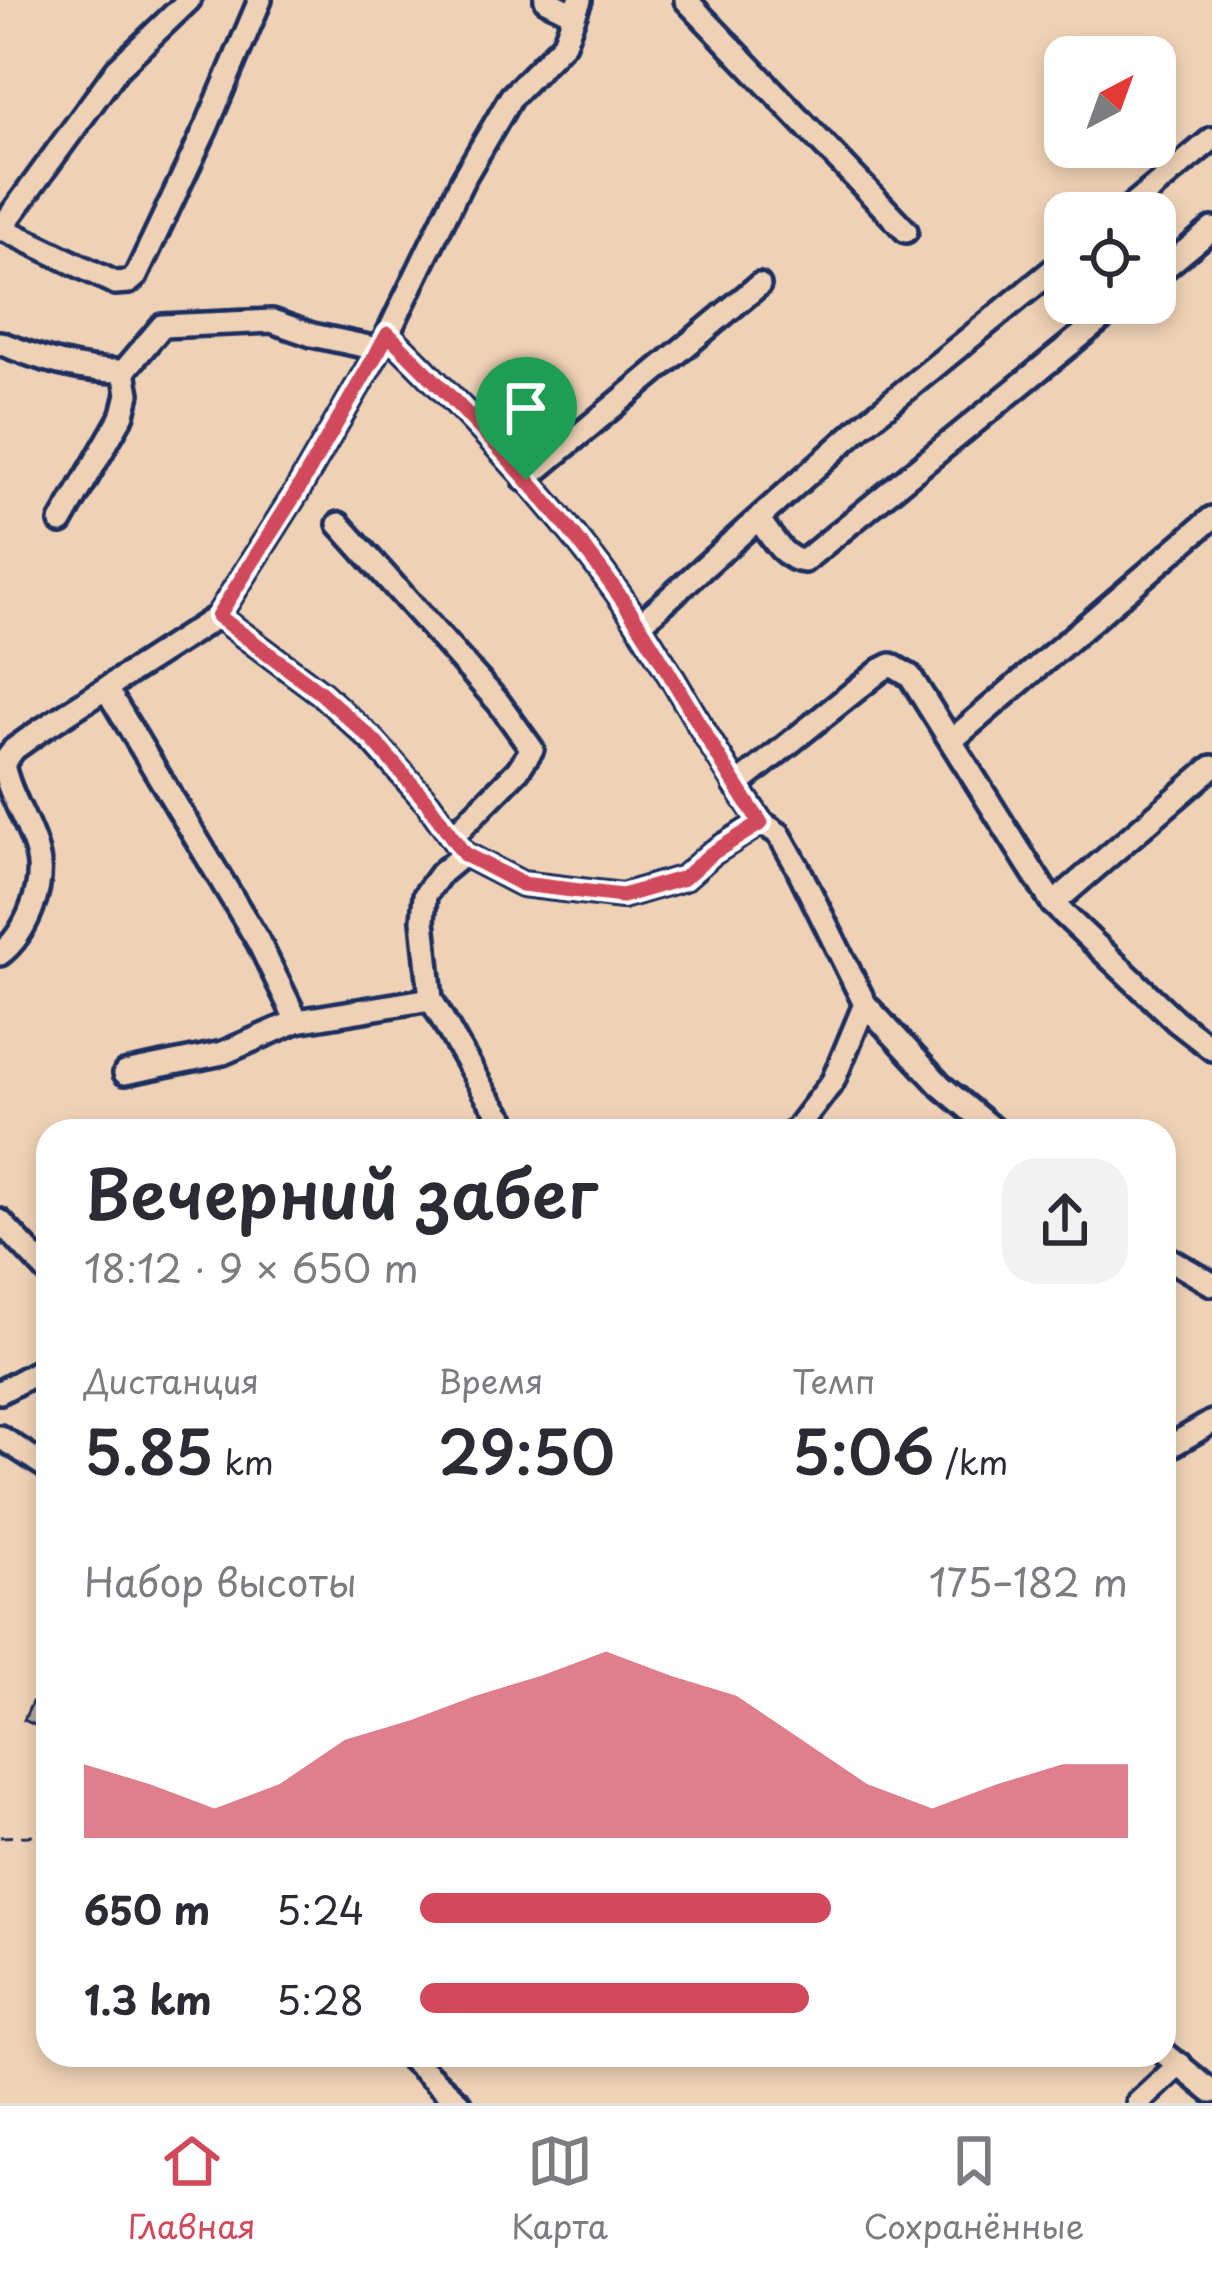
<!DOCTYPE html>
<html lang="ru">
<head>
<meta charset="utf-8">
<style>
	body { margin:0; font-family:"Playpen Sans",sans-serif; background:#f2f2f3; color:#2b2b33; height:100vh; display:flex; flex-direction:column; font-size:45px; white-space:nowrap }
	* { box-sizing:border-box; margin:0 }
	p { font-size:39px; color:#7c7c81 }
	.icon { flex:none; width:66px; height:66px; fill:none; stroke:currentColor; stroke-width:2; stroke-linecap:round; stroke-linejoin:round }
	.map { position:relative; flex:1; overflow:hidden }
	.sheet { position:absolute; left:36px; top:1119px; width:1140px; height:948px; display:flex; flex-direction:column; background:#fff; border-radius:36px; box-shadow:0 6px 18px #0003 }
	.sheet>* { flex:none }
	.needle { width:78px; rotate:41deg }
	.controls { position:absolute; left:1044px; top:36px; display:grid; gap:24px }
	.controls a { display:grid; place-items:center; width:132px; height:132px; border-radius:24px; background:#fff; box-shadow:0 6px 18px #0003; font-size:60px }
	.pin { position:absolute; display:grid; place-items:center; width:102px; height:102px; color:#fff; margin:-123px -51px; border-radius:50% 50% 50% 0; rotate:-45deg; box-shadow:0 0 12px #0007 }
	.pin .icon { rotate:45deg }
	.round { display:grid; place-items:center; flex:none; width:126px; height:126px; border-radius:36px; background:#f2f2f3 }
	.summary { display:flex; align-items:center; justify-content:space-between; height:204px; padding:0 48px }
	h1 { font-size:66px; font-weight:600; line-height:90px }
	.stats { display:grid; grid-template-columns:repeat(3,1fr); gap:18px; height:204px; padding:12px 48px }
	.stats div { display:grid; align-content:center }
	.stats b { font-size:60px; font-weight:600 }
	.stats small { font-size:33px; font-weight:400 }
	.stats p { font-size:33px }
	.chart { height:336px; padding:24px 48px }
	.chart p { display:flex; justify-content:space-between }
	.chart svg { width:100%; height:216px; margin-top:12px; fill:#d1495b; opacity:.7 }
	ul { padding:0 48px; list-style:none; font-size:39px }
	li { display:grid; grid-template-columns:192px 144px 1fr; align-items:center; height:90px }
	li i { height:30px; border-radius:15px; background:#d1495b }
	.menu { display:flex; justify-content:space-around; align-items:center; height:168px; border-top:3px solid #e1e1e2; background:#fff; font-size:33px; color:#7c7c81 }
	.menu a { display:grid; justify-items:center; gap:6px }
	.menu .selected { color:#d1495b }
	.map>svg:first-child { display:block }
	.building { fill:#bba9a0; stroke:#1b2f5e; stroke-width:3 }
	.lines { fill:none; stroke-linecap:round; stroke-linejoin:round }
	.minor-casing { stroke:#1b2f5e; stroke-width:30 }
	.path { stroke:#1b2f5e; stroke-width:3; stroke-dasharray:12 9; stroke-linecap:butt }
	.minor { stroke:#efd2b6; stroke-width:21 }
	.route-casing { stroke:#fff; stroke-width:24 }
	.route { stroke:#d1495b; stroke-width:15 }
</style>
</head>
<body>
<div class="map">
<svg width="1212" height="2103" viewBox="0 0 1212 2103">
	<rect width="100%" height="100%" fill="#efd2b6"/>
	<filter id="ink" filterUnits="userSpaceOnUse"><feTurbulence type="fractalNoise" baseFrequency=".00833" numOctaves="2"/><feDisplacementMap in="SourceGraphic" scale="24" xChannelSelector="R" yChannelSelector="G"/><feConvolveMatrix kernelMatrix="1 2 1 2 8 2 1 2 1" color-interpolation-filters="sRGB"/></filter>
	<g filter="url(#ink)">
		<!-- building -->
		<polygon class="building" points="32,1702 48,1709 48,1731 24,1720"/>
		<g class="lines">
			<!-- minor casing -->
			<g class="minor-casing">
				<g id="minor">
					<polyline points="546,0 572,13"/>
					<polyline points="686,0 906,231"/>
					<polyline points="1123,213 1212,139"/>
					<polyline points="1,228 115,283 129,282 136,276 206,128 260,0"/>
					<polyline points="0,230 117,69 189,0"/>
					<polyline points="1155,276 1212,229"/>
					<path d="M388 334C478 423 571 520 640 626 682 691 717 759 761 822"/>
					<path d="M0 343C40 359 80 372 124 371L162 326 272 321 312 335 378 349"/>
					<polyline points="525,480 759,285"/>
					<path d="M759 520C771 535 783 560 804 561L1121 303"/>
					<polyline points="61,522 123,414 128,394 124,371"/>
					<polyline points="339,524 499,703 532,749 518,770 452,837"/>
					<polyline points="218,616 321,693 373,741 428,803 464,854 522,884 622,896 684,878 711,854 761,822 779,834 797,866 865,1004 940,1085 995,1131"/>
					<polyline points="639,625 863,425 1065,260"/>
					<polyline points="107,690 258,941 297,1021 431,999"/>
					<polyline points="952,740 1212,518"/>
					<polyline points="736,786 881,670 891,665 910,676 1053,904 1176,1021 1212,1049"/>
					<polyline points="464,854 441,873 425,895 423,920 431,999 486,1095 512,1131"/>
					<polyline points="1053,904 1212,767"/>
					<path d="M0 954C26 934 46 886 37 853 29 822 9 796 3 764L14 749 38 732 218 616 296 493 388 334 462 181 511 97 564 43 580 0"/>
					<polyline points="125,1073 223,1053 297,1021"/>
					<polyline points="795,1131 833,1081 865,1004"/>
					<polyline points="0,1221 48,1272"/>
					<polyline points="1164,1256 1212,1284"/>
					<polyline points="0,1392 48,1366"/>
					<polyline points="0,1437 48,1468"/>
					<polyline points="1164,1450 1212,1422"/>
					<polyline points="1164,2053 1212,2092"/>
					<polyline points="407,2055 459,2103"/>
					<polyline points="1138,2103 1180,2064"/>
				</g>
			</g>
			<!-- path -->
			<polyline class="path" points="0,1837 28,1836 48,1831"/>
			<!-- minor -->
			<use href="#minor" class="minor"/>
		</g>
	</g>
	<g class="lines" filter="url(#ink)">
		<!-- route casing -->
		<g class="route-casing">
			<path id="route" d="M388 334C478 423 571 520 640 626 682 691 717 760 761 823L711 854 684 878 622 896 522 884 464 854 428 803 374 741 321 693 218 616 296 493Z"/>
		</g>
		<!-- route -->
		<use href="#route" class="route"/>
	</g>
</svg>
<div class="controls">
<a><svg class="needle" viewBox="-14 -14 28 28"><path d="M0-13l5 13h-10z" fill="#e53935"/><path d="M0 13l5-13h-10z" fill="#7c7c81"/></svg></a>
<a><svg class="icon" aria-label="locate" viewBox="0 0 24 24"><circle cx="12" cy="12" r="6"/><path d="M12 2v4M12 18v4M2 12h4M18 12h4"/></svg></a>
</div>
<div class="pin" style="left:526px;top:480px;background:#1e9e55"><svg class="icon" aria-label="arrive" viewBox="0 0 24 24"><path d="M6 21V4h12l-3 4 3 4H6"/></svg></div>
<section class="sheet">
<div class="summary"><div><h1>Вечерний забег</h1><p>18:12 · 9 × 650 m</p></div><a class="round"><svg class="icon" aria-label="share" viewBox="0 0 24 24"><path d="M12 15V3M7 8l5-5 5 5M5 13v7h14v-7"/></svg></a></div>
<div class="stats">
<div><p>Дистанция</p><b>5.85<small> km</small></b></div>
<div><p>Время</p><b>29:50</b></div>
<div><p>Темп</p><b>5:06<small> /km</small></b></div>
</div>
<div class="chart"><p><span>Набор высоты</span>175–182 m</p>
<svg viewBox="0 0 160 44" preserveAspectRatio="none"><path d="M0 44V29L10 33L20 38L30 33L40 24L50 20L60 15L70 11L80 6L90 11L100 15L110 24L120 33L130 38L140 33L150 29L160 29V44z"/></svg>
</div>
<ul>
<li><b>650 m</b>5:24<i style="width:58%"></i></li>
<li><b>1.3 km</b>5:28<i style="width:55%"></i></li>
</ul>
</section>
</div>
<nav class="menu">
<a class="selected"><svg class="icon" aria-label="home" viewBox="0 0 24 24"><path d="M3 11l9-7 9 7M6 9v11h12V9"/></svg>Главная</a>
<a><svg class="icon" aria-label="map" viewBox="0 0 24 24"><path d="M3 6l6-2 6 2 6-2v14l-6 2-6-2-6 2zM9 4v14M15 6v14"/></svg>Карта</a>
<a><svg class="icon" aria-label="saved" viewBox="0 0 24 24"><path d="M7 4h10v16l-5-4-5 4z"/></svg>Сохранённые</a>
</nav>
</body>
</html>
